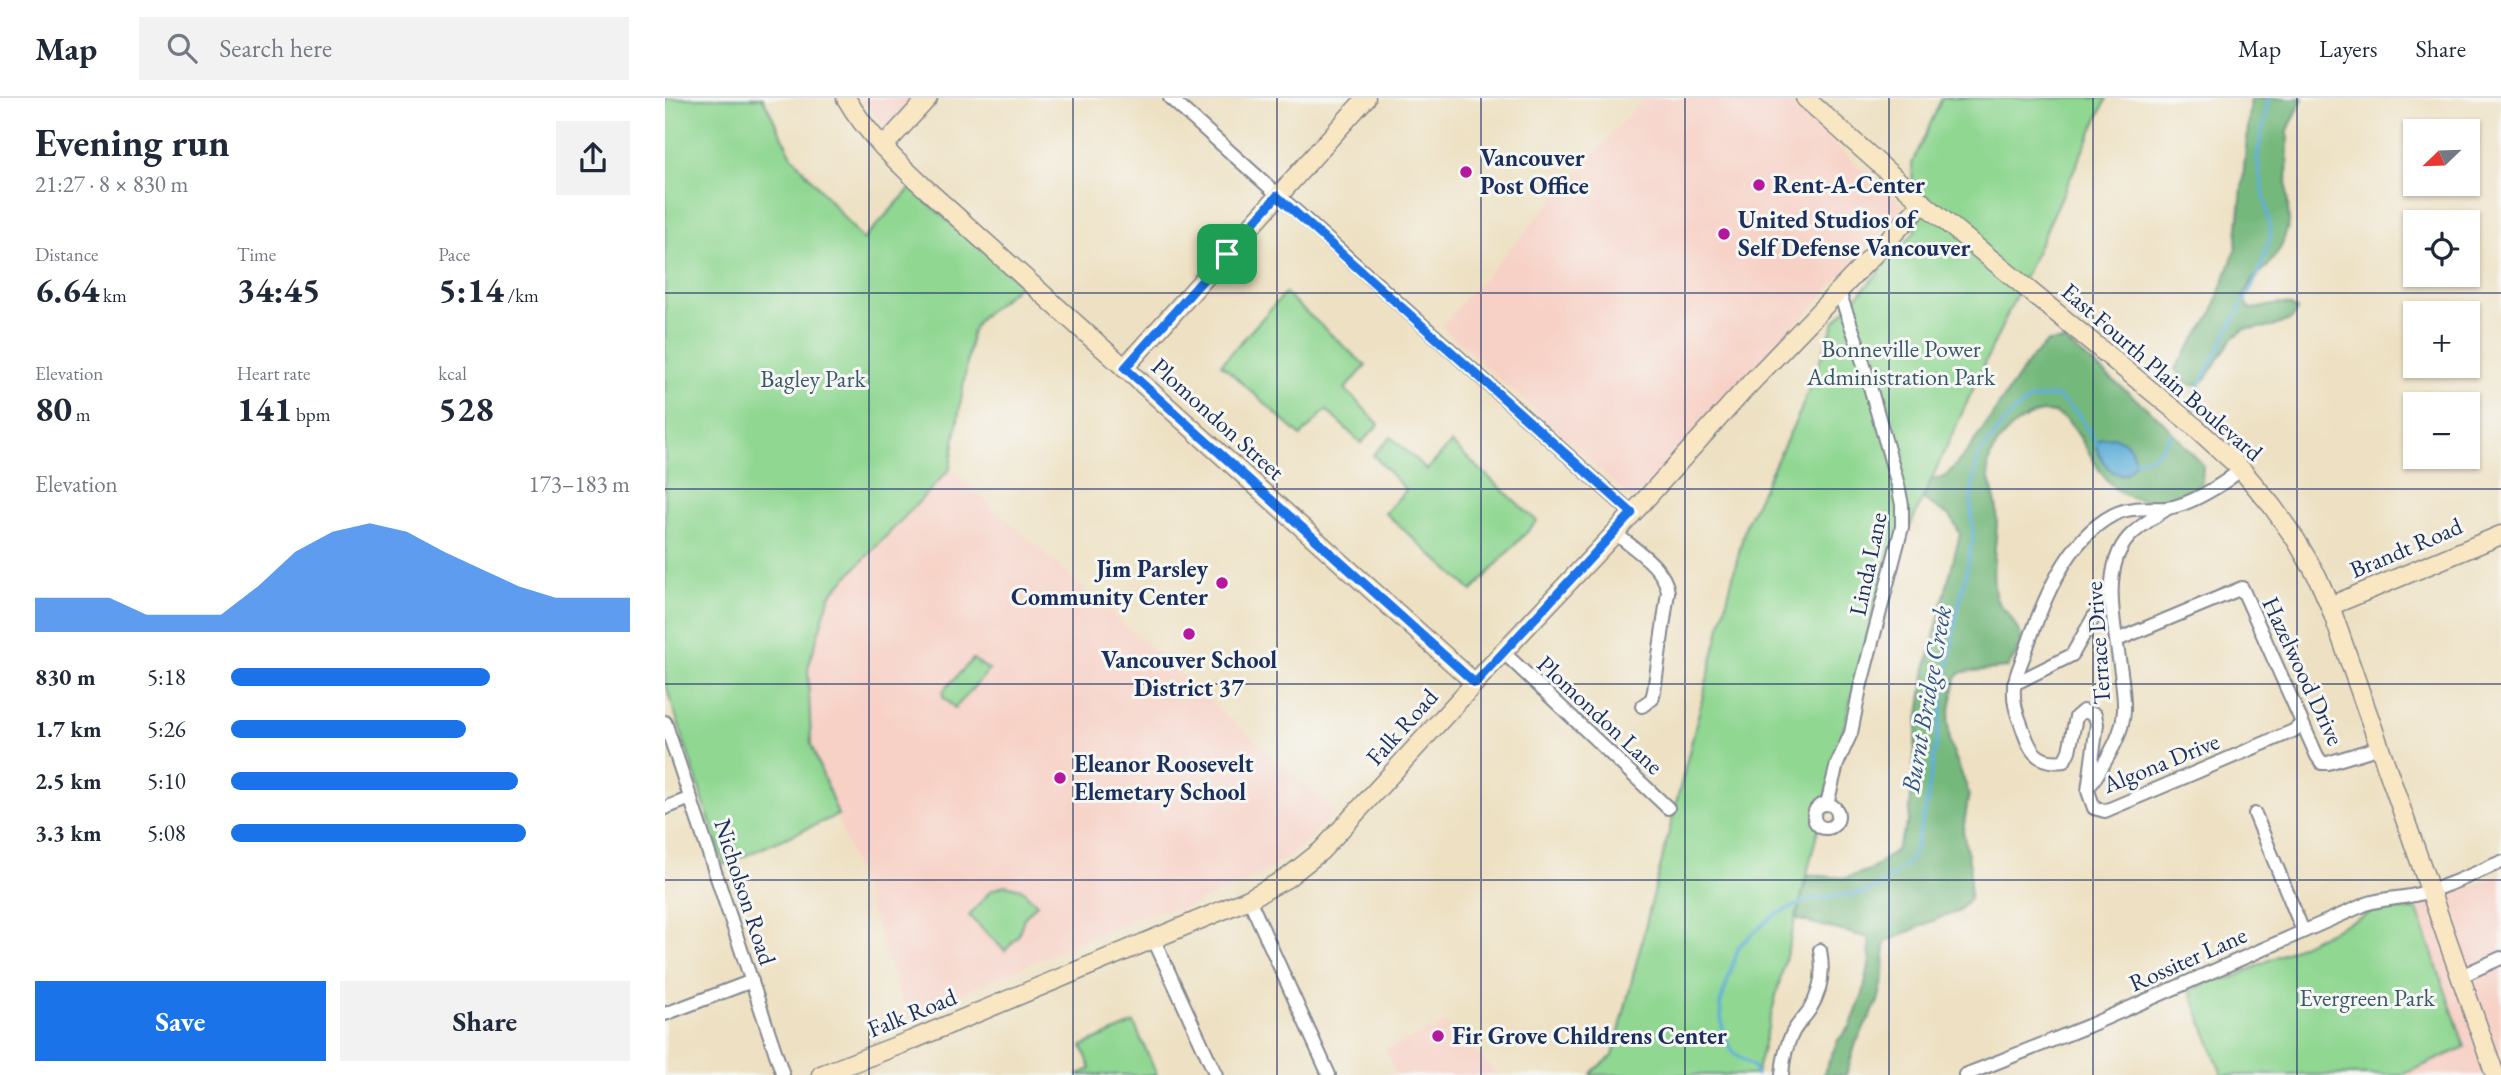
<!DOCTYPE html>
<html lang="en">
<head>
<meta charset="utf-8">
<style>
	body { margin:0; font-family:"EB Garamond",serif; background:#f2f2f3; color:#1f2937; height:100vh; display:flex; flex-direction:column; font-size:26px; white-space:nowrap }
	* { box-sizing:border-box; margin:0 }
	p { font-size:23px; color:#747a83 }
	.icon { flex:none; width:38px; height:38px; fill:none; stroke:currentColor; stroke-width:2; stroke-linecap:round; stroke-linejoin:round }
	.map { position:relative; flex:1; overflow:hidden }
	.side { display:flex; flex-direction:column; background:#fff; width:665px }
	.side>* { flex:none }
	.needle { width:46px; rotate:247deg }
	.tools { position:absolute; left:1738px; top:21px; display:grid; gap:14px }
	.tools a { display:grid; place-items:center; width:77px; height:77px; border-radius:0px; background:#fff; box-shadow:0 2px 5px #0004; font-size:35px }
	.pin { position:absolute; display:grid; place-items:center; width:60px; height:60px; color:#fff; margin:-30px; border-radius:14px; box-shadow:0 4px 10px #0006 }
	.round { display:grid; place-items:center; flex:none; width:74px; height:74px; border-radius:0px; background:#f2f2f3 }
	.overview { display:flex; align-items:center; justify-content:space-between; height:119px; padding:0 35px }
	h1 { font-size:38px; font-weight:700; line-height:52px }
	.stats { display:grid; grid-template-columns:repeat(3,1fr); gap:10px; height:119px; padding:7px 35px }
	.stats div { display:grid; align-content:center }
	.stats b { font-size:35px; font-weight:700 }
	.stats small { font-size:19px; font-weight:400 }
	.stats p { font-size:19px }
	.chart { height:196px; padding:14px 35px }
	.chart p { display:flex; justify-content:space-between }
	.chart svg { width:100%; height:126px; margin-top:7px; fill:#1a73e8; opacity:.7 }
	.action { display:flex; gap:14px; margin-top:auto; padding:14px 35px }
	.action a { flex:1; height:80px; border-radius:0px; background:#1a73e8; color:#fff; font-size:28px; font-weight:700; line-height:80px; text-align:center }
	.action a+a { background:#f2f2f3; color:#1f2937 }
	ul { padding:0 35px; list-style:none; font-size:23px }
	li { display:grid; grid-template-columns:112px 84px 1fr; align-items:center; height:52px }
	li i { height:18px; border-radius:9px; background:#1a73e8 }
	header { display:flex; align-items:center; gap:42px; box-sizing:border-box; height:98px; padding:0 35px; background:#fff; border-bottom:2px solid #e0e1e3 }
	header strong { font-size:33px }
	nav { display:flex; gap:38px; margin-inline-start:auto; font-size:24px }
	.search { width:490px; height:63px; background:#f2f2f3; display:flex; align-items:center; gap:18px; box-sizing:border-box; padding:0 24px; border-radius:0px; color:#747a83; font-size:26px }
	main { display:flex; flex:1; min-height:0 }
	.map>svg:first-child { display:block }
	.built { fill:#f7d1c6 }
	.green { fill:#90d792; stroke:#568378; stroke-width:2 }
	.forest { fill:#74b87c; stroke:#48746d; stroke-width:2 }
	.water { fill:#5fafd9; stroke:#3d6f9c; stroke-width:2 }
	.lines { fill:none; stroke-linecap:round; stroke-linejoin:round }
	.stream { stroke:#5fafd9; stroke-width:3.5 }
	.street-casing { stroke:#848890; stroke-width:16 }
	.secondary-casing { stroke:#848890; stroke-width:21 }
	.street { stroke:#fff; stroke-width:12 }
	.secondary { stroke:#f9e7c3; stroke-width:18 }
	.route-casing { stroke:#fff; stroke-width:14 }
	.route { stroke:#1a73e8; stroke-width:9 }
	.grid { fill:none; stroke:#1b2f5e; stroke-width:2; stroke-opacity:0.55 }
	.poi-dot { fill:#b5179e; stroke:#f6f6f2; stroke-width:2.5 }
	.labels { text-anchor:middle; stroke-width:6; stroke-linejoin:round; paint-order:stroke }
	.poi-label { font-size:24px; font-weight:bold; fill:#1b2f5e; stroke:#f6f6f2; text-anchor:start }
	.park-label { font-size:24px; fill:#38596b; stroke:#f6f6f2 }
	.street-label { font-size:24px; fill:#1b2f5e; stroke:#f6f6f2 }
	.water-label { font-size:26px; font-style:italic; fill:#2f5583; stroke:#f6f6f2 }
</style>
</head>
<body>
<header>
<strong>Map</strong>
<div class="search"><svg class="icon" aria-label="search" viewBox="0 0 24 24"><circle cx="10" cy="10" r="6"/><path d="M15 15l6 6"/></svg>Search here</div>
<nav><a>Map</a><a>Layers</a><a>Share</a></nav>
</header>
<main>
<section class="side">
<div class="overview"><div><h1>Evening run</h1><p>21:27 · 8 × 830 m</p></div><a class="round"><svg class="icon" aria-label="share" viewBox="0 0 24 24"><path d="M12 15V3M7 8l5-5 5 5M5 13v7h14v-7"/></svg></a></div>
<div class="stats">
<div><p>Distance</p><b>6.64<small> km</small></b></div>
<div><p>Time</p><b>34:45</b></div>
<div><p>Pace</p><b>5:14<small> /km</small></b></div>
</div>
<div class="stats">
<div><p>Elevation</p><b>80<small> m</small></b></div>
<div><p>Heart rate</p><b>141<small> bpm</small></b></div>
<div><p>kcal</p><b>528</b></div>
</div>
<div class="chart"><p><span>Elevation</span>173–183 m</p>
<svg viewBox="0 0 160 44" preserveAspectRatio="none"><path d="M0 44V32L10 32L20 32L30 38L40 38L50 38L60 28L70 16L80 9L90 6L100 9L110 16L120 22L130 28L140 32L150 32L160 32V44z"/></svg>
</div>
<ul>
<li><b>830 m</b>5:18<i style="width:65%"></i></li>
<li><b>1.7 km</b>5:26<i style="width:59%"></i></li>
<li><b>2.5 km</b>5:10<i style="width:72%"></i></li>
<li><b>3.3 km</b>5:08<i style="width:74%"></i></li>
</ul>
<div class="action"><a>Save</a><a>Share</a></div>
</section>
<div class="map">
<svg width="1836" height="977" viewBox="0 0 1836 977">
	<rect width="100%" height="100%" fill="#f6f6f2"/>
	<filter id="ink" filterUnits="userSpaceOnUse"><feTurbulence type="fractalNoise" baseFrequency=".0143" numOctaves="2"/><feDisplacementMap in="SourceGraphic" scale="14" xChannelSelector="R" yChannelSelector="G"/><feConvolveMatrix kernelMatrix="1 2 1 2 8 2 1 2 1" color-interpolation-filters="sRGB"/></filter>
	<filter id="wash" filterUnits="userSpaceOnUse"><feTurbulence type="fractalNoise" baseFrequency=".00686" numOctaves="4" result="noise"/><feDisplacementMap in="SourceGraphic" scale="28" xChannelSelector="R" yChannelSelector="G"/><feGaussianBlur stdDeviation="1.57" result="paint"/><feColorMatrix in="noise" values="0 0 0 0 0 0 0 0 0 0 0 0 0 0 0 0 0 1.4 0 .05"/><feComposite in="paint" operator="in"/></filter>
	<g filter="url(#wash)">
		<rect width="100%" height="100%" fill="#eee1c3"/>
		<!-- built -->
		<g class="built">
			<polygon points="194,0 247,0 221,30"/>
			<polygon points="979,0 1117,0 1240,109 968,402 776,228"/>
			<polygon points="285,371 670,714 630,754 594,778 518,811 487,813 294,896 245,925 146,646 143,570 165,497"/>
			<polygon points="1836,776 1836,977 1737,977 1800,948 1752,812"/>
			<polygon points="781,925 834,977 731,977 721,952"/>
		</g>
		<!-- green -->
		<g class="green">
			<polygon points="0,0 98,0 127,58 198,142 246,90 356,186 315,220 307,234 285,371 165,497 143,570 146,646 173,717 59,767 0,584"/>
			<polygon points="1277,0 1442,0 1211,502 1091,977 926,977 928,973 948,958 1081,426 1135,314 1170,223 1250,134 1247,66"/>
			<polygon points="620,195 701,268 680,291 714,326 696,345 661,312 636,338 556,266"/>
			<polygon points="726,339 762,372 786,345 872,423 807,493 720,415 741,392 708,357"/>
			<polygon points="308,561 324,572 290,610 278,599 278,593"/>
			<polygon points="340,787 356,791 372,806 359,820 353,838 340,853 304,818 325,793"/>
			<polygon points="1719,812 1752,812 1800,949 1737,977 1557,977 1525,892 1550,881 1567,880 1706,814"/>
			<polygon points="469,925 492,977 412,977 426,971 417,948"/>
		</g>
		<!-- forest -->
		<g class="forest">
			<path d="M1586 0H1638L1623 32 1622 93 1624 125 1616 149 1603 168 1588 181 1578 199 1585 211C1601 211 1619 199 1632 212L1627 221 1607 229 1579 231 1567 241 1538 284 1528 288 1520 284 1510 271 1547 216 1571 150Z"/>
			<path d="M1400 243 1494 320 1538 367 1537 385C1526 390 1514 397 1502 400 1424 419 1428 317 1383 314 1358 312 1322 348 1323 372 1323 386 1332 400 1332 414 1333 441 1324 472 1331 499 1333 507 1343 514 1347 521 1351 527 1353 533 1357 540L1352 555 1342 570 1297 574 1291 580 1283 623 1285 645 1304 695 1298 733 1305 768V800L1293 814 1281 817 1220 844 1219 878 1213 904 1191 945 1181 977H1158L1173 942 1185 929 1198 896 1205 863 1204 840 1131 821 1142 777 1181 780 1207 771 1231 752 1244 722 1251 637 1261 570 1295 436 1286 419 1258 401 1266 382 1280 379 1302 354 1366 260 1383 244Z"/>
		</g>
		<!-- water -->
		<path class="water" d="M1448 339C1463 343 1466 349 1470 363 1458 393 1433 365 1431 345L1435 341Z"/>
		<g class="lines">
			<!-- stream -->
			<g class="stream">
				<polyline points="1520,315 1595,173 1606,136 1592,60 1604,0"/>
				<path d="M1467 362C1486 364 1497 351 1506 336"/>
				<polyline points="1091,977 1089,969 1069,955 1058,938 1055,906 1074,848 1108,818 1145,801 1198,795 1216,788 1247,761 1261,709 1292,516 1308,442 1306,400 1313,358 1344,318 1366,301 1392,298 1413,316 1431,345 1435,347"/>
			</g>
		</g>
	</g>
	<g filter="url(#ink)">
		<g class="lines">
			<!-- street casing -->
			<g class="street-casing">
				<g id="street">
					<polyline points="505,0 967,415"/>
					<path d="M1576 371C1559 386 1524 408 1501 410 1483 411 1465 408 1448 417 1402 441 1378 503 1362 549 1358 562 1350 576 1349 590 1348 603 1351 613 1356 626 1364 649 1369 667 1399 663L1404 653 1411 619 1418 613 1430 617 1432 626 1423 693 1429 710 1440 713 1628 633 1636 627"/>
					<path d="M950 435C969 451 1000 469 1003 494L989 593 987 601 977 608"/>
					<polyline points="1452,542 1577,490 1652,658 1657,665 1663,665 1715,649"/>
					<polyline points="838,554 1003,710"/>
					<polyline points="1349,586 1407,557 1446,489"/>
					<polyline points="0,624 118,977"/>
					<path d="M1427 685C1440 663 1458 639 1459 612 1461 563 1427 479 1464 439 1475 427 1490 419 1503 410"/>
					<circle cx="1161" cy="718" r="12"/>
					<polyline points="1162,706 1172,666 1186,635 1195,590 1237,429 1237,407 1233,387 1193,247 1174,194"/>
					<polyline points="0,710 26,700"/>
					<polyline points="1590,716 1638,833"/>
					<polyline points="584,801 664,977"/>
					<polyline points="488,840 551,977"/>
					<polyline points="1796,878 1836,860"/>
					<polyline points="0,916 87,883"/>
					<path d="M1117 977C1118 963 1121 947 1128 934 1133 925 1140 919 1145 911 1157 892 1159 873 1155 852"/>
					<path d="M1300 977 1423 928 1701 806C1717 800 1733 801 1750 797 1779 790 1808 776 1836 764"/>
				</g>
			</g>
			<!-- secondary casing -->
			<g class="secondary-casing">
				<g id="secondary">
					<path d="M181 0C201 35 231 63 261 91L810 585"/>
					<polyline points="1140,0 1258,105 1530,329 1576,371 1607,408 1631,442 1652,478 1665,508 1830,977"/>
					<polyline points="218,49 263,0"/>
					<polyline points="459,270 701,0"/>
					<polyline points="1665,508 1836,437"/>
					<polyline points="156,977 247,942 584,801 622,780 656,753 838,554 950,435 1079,292 1258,105"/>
				</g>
			</g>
			<!-- street -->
			<use href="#street" class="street"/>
			<!-- secondary -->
			<use href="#secondary" class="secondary"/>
		</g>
	</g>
	<g class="lines" filter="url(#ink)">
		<!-- route casing -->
		<g class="route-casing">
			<polygon id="route" points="612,98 967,415 810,585 460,270"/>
		</g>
		<!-- route -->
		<use href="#route" class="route"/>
	</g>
	<!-- grid -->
	<path class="grid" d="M204 0V977M408 0V977M612 0V977M816 0V977M1020 0V977M1224 0V977M1428 0V977M1632 0V977M0 195H1836M0 391H1836M0 586H1836M0 782H1836"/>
	<!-- markers -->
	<g class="poi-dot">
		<circle cx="801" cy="74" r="7"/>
		<circle cx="1094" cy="87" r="7"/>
		<circle cx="1059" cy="136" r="7"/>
		<circle cx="557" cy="485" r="7"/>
		<circle cx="524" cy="536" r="7"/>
		<circle cx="395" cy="680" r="7"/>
		<circle cx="773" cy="938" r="7"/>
	</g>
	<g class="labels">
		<!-- poi labels -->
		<g class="poi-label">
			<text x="815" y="68">Vancouver<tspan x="815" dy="28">Post Office</tspan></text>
			<text x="1108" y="95">Rent-A-Center</text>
			<text x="1073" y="130">United Studios of<tspan x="1073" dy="28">Self Defense Vancouver</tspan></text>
			<text x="543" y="479" text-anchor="end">Jim Parsley<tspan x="543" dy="28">Community Center</tspan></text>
			<text x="524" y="570" text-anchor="middle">Vancouver School<tspan x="524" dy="28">District 37</tspan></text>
			<text x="409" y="674">Eleanor Roosevelt<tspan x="409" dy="28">Elemetary School</tspan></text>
			<text x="787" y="946">Fir Grove Childrens Center</text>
		</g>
		<!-- park labels -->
		<g class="park-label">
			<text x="1236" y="259">Bonneville Power<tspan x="1236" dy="28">Administration Park</tspan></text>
			<text x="148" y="289">Bagley Park</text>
			<text x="1702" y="908">Evergreen Park</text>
		</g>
		<!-- street labels -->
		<g class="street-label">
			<text transform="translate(1497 274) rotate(41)" y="8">East Fourth Plain Boulevard</text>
			<text transform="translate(553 321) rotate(42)" y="8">Plomondon Street</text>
			<text transform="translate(1741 450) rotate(-23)" y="8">Brandt Road</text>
			<text transform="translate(1203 466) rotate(-78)" y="8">Linda Lane</text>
			<text transform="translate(1433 545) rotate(-94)" y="8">Terrace Drive</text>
			<text transform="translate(1638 573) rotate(65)" y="8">Hazelwood Drive</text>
			<text transform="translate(935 617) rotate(43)" y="8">Plomondon Lane</text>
			<text transform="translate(737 629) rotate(-48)" y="8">Falk Road</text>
			<text transform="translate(1496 665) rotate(-22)" y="8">Algona Drive</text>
			<text transform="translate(80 794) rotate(72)" y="8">Nicholson Road</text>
			<text transform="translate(1523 861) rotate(-24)" y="8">Rossiter Lane</text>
			<text transform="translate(247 915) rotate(-22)" y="8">Falk Road</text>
		</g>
		<!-- water labels -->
		<g class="water-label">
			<text transform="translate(1261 601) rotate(-80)" y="9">Burnt Bridge Creek</text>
		</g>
	</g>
</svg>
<div class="tools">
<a><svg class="needle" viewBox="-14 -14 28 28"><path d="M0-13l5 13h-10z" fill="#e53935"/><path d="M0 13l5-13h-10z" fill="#747a83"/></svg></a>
<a><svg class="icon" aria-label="locate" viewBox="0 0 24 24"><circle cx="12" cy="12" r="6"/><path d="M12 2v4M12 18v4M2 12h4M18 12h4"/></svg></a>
<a>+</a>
<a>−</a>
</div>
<div class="pin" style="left:562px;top:156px;background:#1e9e55"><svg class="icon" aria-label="arrive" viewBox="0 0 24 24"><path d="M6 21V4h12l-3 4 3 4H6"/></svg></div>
</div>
</main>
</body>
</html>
